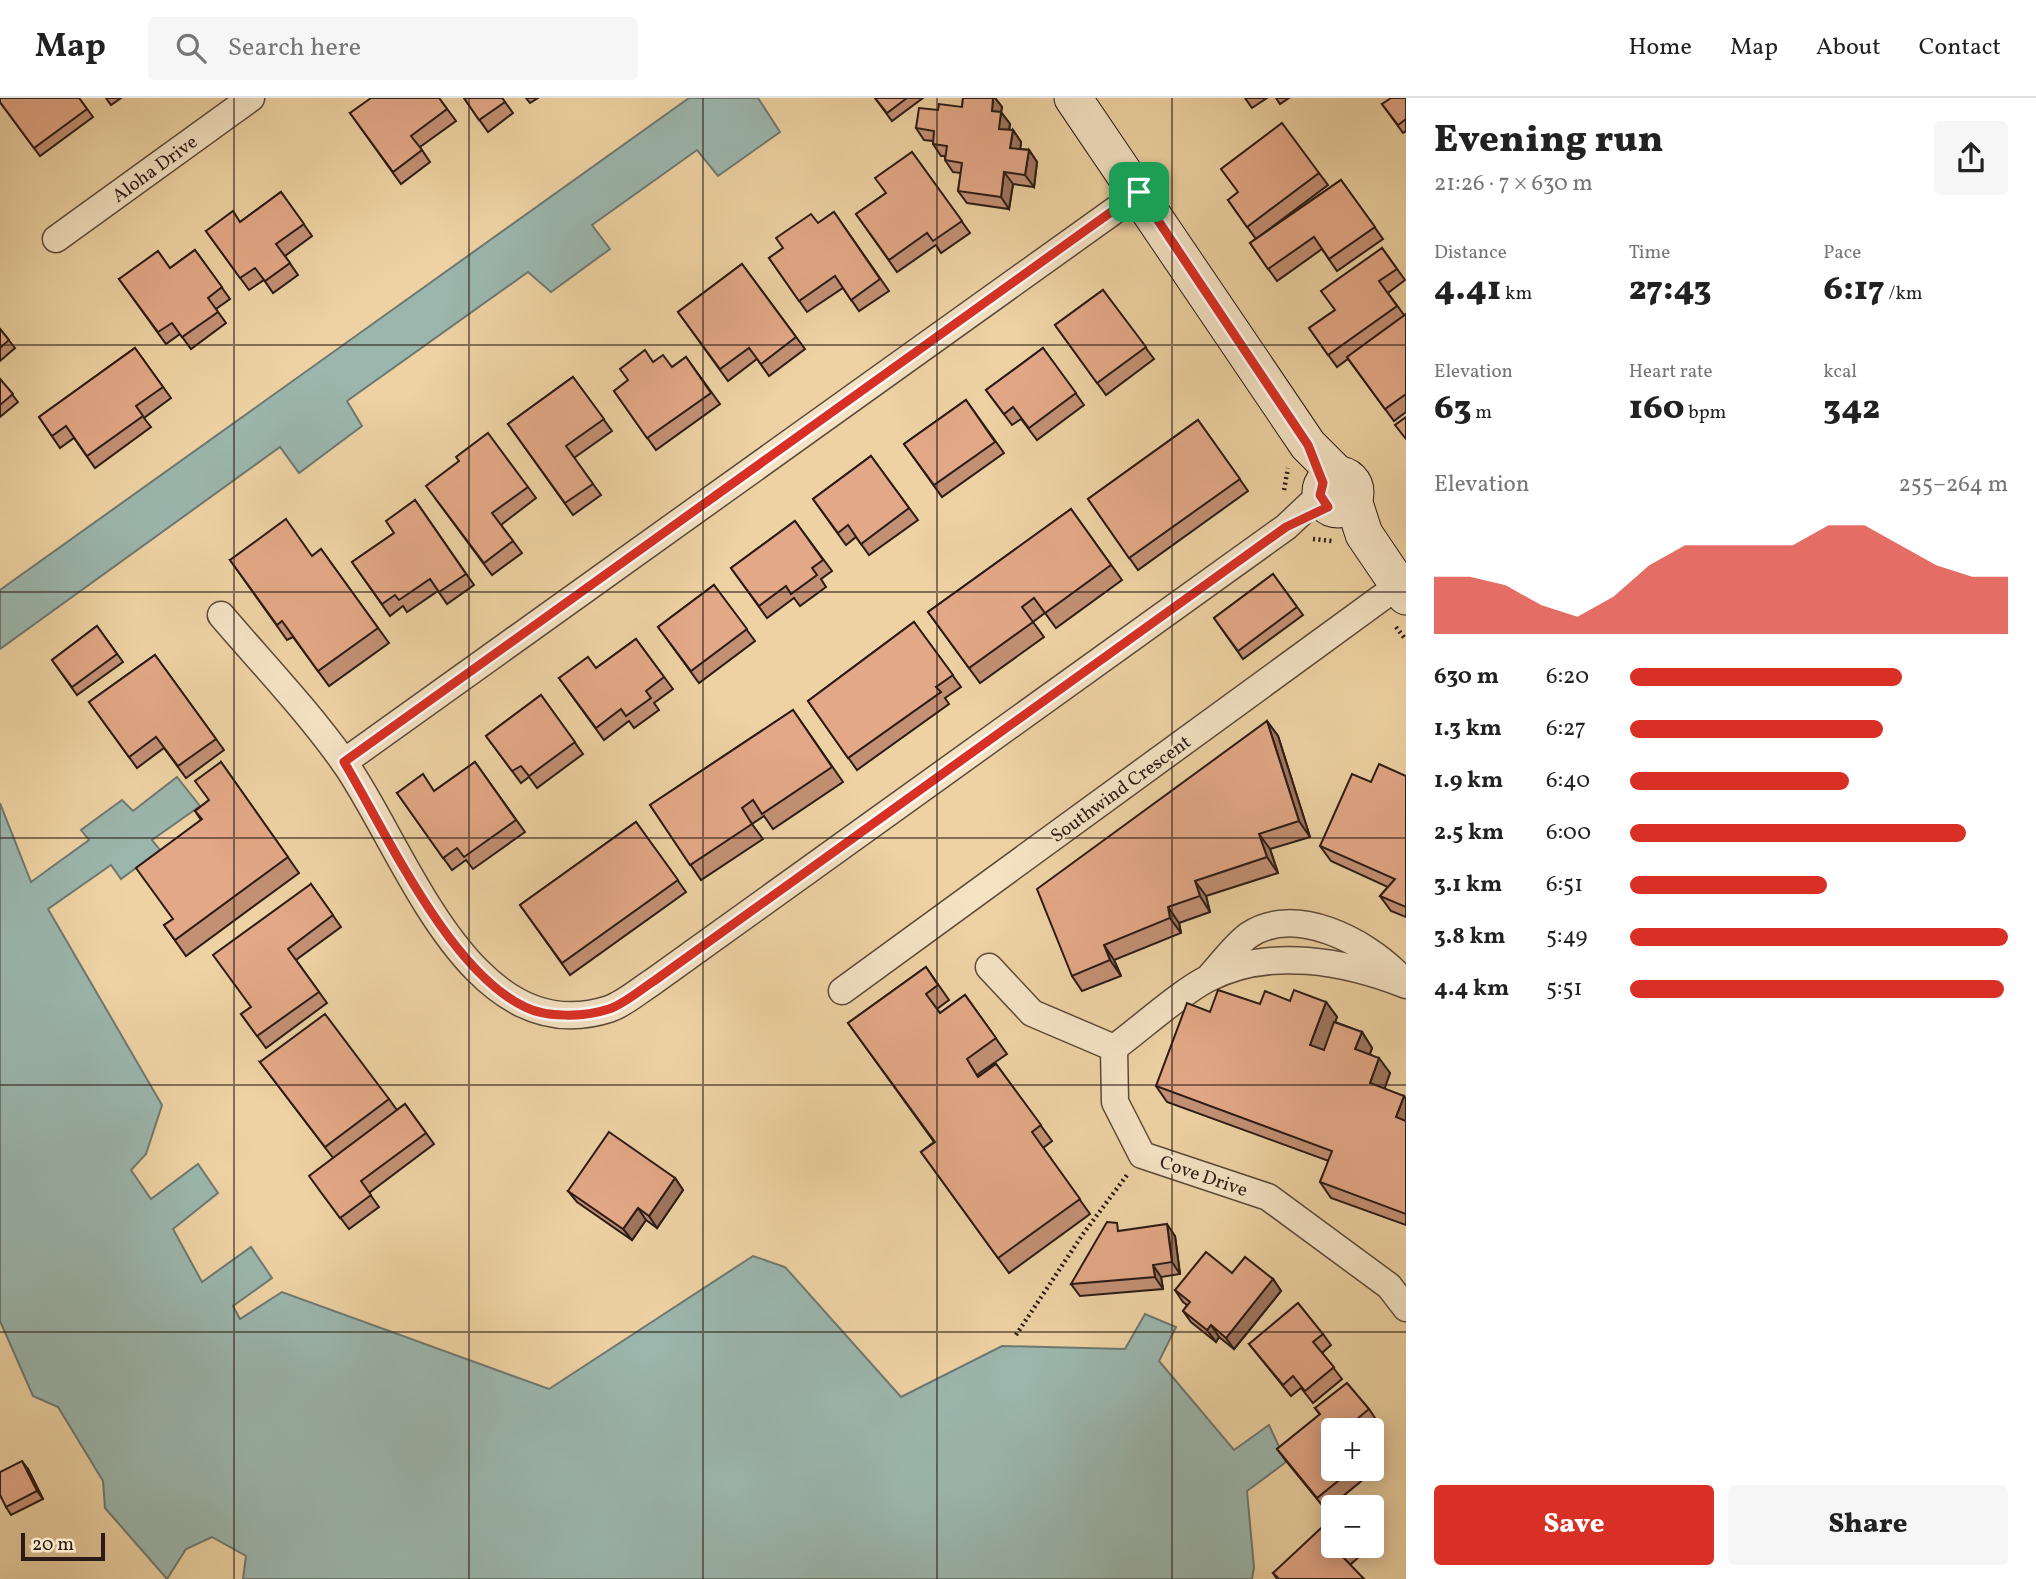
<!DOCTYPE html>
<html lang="en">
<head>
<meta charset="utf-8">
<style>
	body { margin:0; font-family:Vollkorn,serif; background:#f6f6f6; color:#222; height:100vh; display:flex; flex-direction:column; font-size:26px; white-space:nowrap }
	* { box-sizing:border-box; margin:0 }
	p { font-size:23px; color:#767676 }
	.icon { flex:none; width:38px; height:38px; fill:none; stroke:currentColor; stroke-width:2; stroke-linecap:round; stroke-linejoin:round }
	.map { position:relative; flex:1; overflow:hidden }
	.sheet { display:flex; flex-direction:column; background:#fff; width:630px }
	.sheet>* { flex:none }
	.buttons { position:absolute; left:1321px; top:1320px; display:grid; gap:14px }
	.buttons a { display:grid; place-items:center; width:63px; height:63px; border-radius:7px; background:#fff; box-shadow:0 4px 18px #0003; font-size:35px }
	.scale { position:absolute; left:21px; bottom:18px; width:84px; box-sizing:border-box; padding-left:7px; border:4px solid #2b1b16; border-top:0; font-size:19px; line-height:24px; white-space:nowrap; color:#2b1b16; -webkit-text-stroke:5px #f4e2c3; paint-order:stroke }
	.pin { position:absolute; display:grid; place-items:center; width:60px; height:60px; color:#fff; margin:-30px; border-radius:14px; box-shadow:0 4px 10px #0006 }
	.round { display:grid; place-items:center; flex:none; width:74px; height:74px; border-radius:7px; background:#f6f6f6 }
	.head { display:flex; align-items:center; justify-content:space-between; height:119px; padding:0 28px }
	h1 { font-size:38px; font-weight:800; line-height:52px }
	.metrics { display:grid; grid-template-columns:repeat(3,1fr); gap:10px; height:119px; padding:7px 28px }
	.metrics div { display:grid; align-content:center }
	.metrics b { font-size:35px; font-weight:800 }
	.metrics small { font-size:19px; font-weight:400 }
	.metrics p { font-size:19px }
	.chart { height:196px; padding:14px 28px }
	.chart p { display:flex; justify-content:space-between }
	.chart svg { width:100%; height:126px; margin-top:7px; fill:#d93025; opacity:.7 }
	.button { display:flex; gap:14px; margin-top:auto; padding:14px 28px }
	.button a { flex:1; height:80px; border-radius:7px; background:#d93025; color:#fff; font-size:28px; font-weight:800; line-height:80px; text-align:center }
	.button a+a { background:#f6f6f6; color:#222 }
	ul { padding:0 28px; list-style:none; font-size:23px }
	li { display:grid; grid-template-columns:112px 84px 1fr; align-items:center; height:52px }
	li i { height:18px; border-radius:9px; background:#d93025 }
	header { display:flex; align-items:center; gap:42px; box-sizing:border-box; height:98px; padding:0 35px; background:#fff; border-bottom:2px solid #e0e0e0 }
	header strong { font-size:33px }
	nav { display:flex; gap:38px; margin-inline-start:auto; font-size:24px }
	.search { width:490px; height:63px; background:#f6f6f6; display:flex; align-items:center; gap:18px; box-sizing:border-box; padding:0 24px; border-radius:7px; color:#767676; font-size:26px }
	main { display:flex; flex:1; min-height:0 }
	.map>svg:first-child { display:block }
	.water { fill:#9bb6ad; stroke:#6e7871; stroke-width:2 }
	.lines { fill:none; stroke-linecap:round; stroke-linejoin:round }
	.street-casing { stroke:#5c4939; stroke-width:29 }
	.secondary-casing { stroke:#2b1b16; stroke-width:39 }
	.path { stroke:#2b1b16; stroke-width:4.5; stroke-dasharray:2 3.5; stroke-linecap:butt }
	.street { stroke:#f4e2c3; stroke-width:26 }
	.secondary { stroke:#f4e2c3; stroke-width:37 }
	.wall { fill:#c39074; stroke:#2b1b16; stroke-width:2 }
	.shaded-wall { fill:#9f765e; stroke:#2b1b16; stroke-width:2 }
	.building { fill:#e3a887; stroke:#2b1b16; stroke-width:2 }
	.route-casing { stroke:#fff; stroke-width:14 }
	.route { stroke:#d93025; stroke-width:9 }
	.grid { fill:none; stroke:#2b1b16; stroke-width:2; stroke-opacity:0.55 }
	.labels { text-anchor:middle; stroke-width:5; stroke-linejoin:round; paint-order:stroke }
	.street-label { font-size:19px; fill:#2b1b16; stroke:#f4e2c3 }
</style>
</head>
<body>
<header>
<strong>Map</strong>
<div class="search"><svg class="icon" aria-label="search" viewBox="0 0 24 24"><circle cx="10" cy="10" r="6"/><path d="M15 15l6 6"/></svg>Search here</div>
<nav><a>Home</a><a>Map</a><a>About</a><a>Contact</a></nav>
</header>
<main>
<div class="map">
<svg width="1406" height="1481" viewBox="0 0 1406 1481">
	<rect width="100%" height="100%" fill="#eed2a3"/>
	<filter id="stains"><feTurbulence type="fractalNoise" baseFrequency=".00286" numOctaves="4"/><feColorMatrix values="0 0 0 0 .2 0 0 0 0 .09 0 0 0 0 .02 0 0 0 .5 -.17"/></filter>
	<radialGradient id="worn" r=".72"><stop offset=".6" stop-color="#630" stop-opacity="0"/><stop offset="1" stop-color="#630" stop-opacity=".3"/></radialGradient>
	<!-- water -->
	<g class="water">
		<polygon points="689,0 758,0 780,34 718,78 697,52 592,127 610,151 551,194 528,174 347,303 362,328 299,375 280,349 0,551 0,492"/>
		<polygon points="177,679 200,708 152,742 160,752 121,781 111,767 48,811 162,1007 146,1056 131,1072 151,1101 198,1066 218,1095 173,1131 202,1184 251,1149 272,1180 233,1208 240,1221 282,1194 549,1291 753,1158 785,1169 901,1299 1002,1248 1125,1251 1145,1216 1176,1229 1159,1263 1234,1352 1269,1327 1286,1364 1247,1393 1254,1470 1252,1481 243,1481 246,1458 212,1439 186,1451 167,1481 105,1410 103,1383 58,1309 33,1298 0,1223 0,705 31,784 89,742 81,732 122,702 133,713"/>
	</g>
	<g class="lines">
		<!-- street casing -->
		<g class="street-casing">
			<g id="street">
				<polyline points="56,141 251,0"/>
				<path d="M221 517C262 565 307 612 344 664 405 750 470 956 609 911 624 906 640 892 654 883L1286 429 1320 397"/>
				<polyline points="344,664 1139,95"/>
				<polyline points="989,869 1032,915 1114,950"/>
				<path d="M1211 877C1223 864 1235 847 1249 837 1295 806 1365 843 1398 877"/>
				<polyline points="842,893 1399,487"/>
				<polyline points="1114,950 1115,1004 1142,1057 1268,1099 1389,1188 1406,1210"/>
				<path d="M1114 950C1140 931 1182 893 1209 880 1270 849 1345 863 1406 887"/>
			</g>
		</g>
		<!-- secondary casing -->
		<g class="secondary-casing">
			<g id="secondary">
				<polyline points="1073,0 1308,347 1337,376"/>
				<circle cx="1338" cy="394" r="17"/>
				<polyline points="1353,402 1364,436 1406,498"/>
			</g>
		</g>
		<!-- path -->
		<g class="path">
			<polyline points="1284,392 1288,370"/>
			<polyline points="1313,441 1332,443"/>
			<polyline points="1396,529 1406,542"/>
			<polyline points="1016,1237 1083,1136 1127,1077"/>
		</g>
		<!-- street -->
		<use href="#street" class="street"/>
		<!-- secondary -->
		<use href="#secondary" class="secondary"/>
	</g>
	<!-- wall -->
	<g class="wall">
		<polygon points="79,0 93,19 40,58 0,4"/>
		<polygon points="106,0 121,0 111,7"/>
		<polygon points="439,0 456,23 420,49 430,64 401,86 350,15"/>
		<polygon points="464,0 502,0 513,15 488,34"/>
		<polygon points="526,0 538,0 530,5"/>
		<polygon points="875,0 923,0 892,23"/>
		<polygon points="963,0 995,0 1002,9 1001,14 1010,26 1009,32 1013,32 1021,44 1020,51 1029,52 1037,64 1034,89 1013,86 1009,111 967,105 958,93 961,75 953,74 945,62 945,58 941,58 933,46 933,43 924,42 916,30 962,9"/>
		<polygon points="1245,0 1267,0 1252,10"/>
		<polygon points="1276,0 1289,0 1280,6"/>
		<polygon points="1406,0 1406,33 1403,35 1382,6"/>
		<polygon points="912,54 970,135 941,155 936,147 897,174 856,116 886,95"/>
		<polygon points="1319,75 1328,87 1256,141 1228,102"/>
		<polygon points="1341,82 1383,141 1337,173 1322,151 1277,183 1250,145"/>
		<polygon points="281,94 312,138 285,158 298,177 273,195 264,182 249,192 206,133 240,124"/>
		<polygon points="834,114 889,193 859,213 843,190 807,214 769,160"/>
		<polygon points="1382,150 1405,182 1388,195 1404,217 1406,216 1406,314 1394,323 1348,261 1337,269 1309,230 1335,212"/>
		<polygon points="195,152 230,201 216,211 226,225 191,251 180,236 166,246 119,181 170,170"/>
		<polygon points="742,166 805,251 769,278 757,261 728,283 678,214"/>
		<polygon points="1103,192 1154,261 1106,297 1055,227"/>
		<polygon points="0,231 15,250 0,263"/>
		<polygon points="135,250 171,300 144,320 151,329 95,370 74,340 60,350 39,319"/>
		<polygon points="1043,250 1084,307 1037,342 1021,321 1012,327 986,292"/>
		<polygon points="686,259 720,306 656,352 614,293 653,264 672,269"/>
		<polygon points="573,279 612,333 574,360 601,397 573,417 508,326"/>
		<polygon points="0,281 18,304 0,319"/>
		<polygon points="966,302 1004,355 942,399 904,346"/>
		<polygon points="1198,322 1248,393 1138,472 1088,401"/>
		<polygon points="871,358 918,422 869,457 856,439 846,447 813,401"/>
		<polygon points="459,363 528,389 536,400 501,427 522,455 492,477 435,400"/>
		<polygon points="415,402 474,487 447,506 438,493 407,514 403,508 390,518 352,464 394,435"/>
		<polygon points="1071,411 1122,482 1056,530 1045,515 1033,524 1044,539 980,585 928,514"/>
		<polygon points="795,423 832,473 821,481 826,489 800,508 794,500 767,520 731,470"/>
		<polygon points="321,451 389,545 329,588 293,539 287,542 230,462 312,458"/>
		<polygon points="1273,476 1303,517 1243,561 1214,520"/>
		<polygon points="714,487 755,543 699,585 658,529"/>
		<polygon points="914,524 961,589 945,600 949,606 857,672 808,603"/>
		<polygon points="97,528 123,564 77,597 52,562"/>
		<polygon points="636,541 673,591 654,605 659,612 634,630 629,623 604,642 559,580 596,570"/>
		<polygon points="155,557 224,652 186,680 164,650 137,670 89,604"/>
		<polygon points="541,597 583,656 537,690 529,679 521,685 486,638"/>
		<polygon points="793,612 843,684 773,731 764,718 752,726 763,741 701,782 650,707"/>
		<polygon points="1267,623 1278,638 1310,739 1270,751 1278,775 1206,798 1210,814 1179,825 1181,835 1114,862 1121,878 1082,893 1072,878"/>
		<polygon points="221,664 299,775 186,858 164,827 173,821 201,722 195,713 209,702"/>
		<polygon points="475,664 525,734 473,771 466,762 452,772 397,695 434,693"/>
		<polygon points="1406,678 1406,819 1391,813 1380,798 1388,789 1331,763 1320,748 1371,684"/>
		<polygon points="636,724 686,794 570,877 520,807"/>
		<polygon points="311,786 341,829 296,862 327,905 266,950 241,916 251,909"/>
		<polygon points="926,869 949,902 937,911 940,915 965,897 1007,956 978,976 979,978 996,966 1052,1043 1043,1050 1090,1116 1009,1175 921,1054 934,1044 848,925"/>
		<polygon points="1290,903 1326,904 1337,919 1335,924 1362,934 1372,950 1370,956 1390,975 1384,991 1404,998 1406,1001 1406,1127 1331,1100 1320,1084 1329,1063 1167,1004 1156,988 1210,914"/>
		<polygon points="260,964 389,1001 397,1012 405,1006 434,1046 369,1095 379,1109 349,1131 318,1090 333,1060"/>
		<polygon points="675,1080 683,1092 657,1130 646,1122 632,1142 577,1104 568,1093"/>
		<polygon points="1122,1133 1175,1138 1180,1176 1161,1179 1163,1191 1080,1198 1071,1186"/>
		<polygon points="1232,1175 1273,1181 1281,1193 1234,1251 1219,1239 1216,1244 1191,1224 1183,1213 1187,1207 1183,1204 1175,1192"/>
		<polygon points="1323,1236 1331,1247 1322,1255 1342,1281 1313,1305 1301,1290 1291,1298 1258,1257 1249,1246"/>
		<polygon points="1315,1310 1369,1311 1377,1323 1367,1332 1334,1332 1334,1370 1358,1370 1365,1380 1326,1412 1286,1363 1277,1351 1320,1317"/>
		<polygon points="28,1371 43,1401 11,1417 6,1409"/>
		<polygon points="1334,1447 1372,1447 1350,1467 1364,1481 1277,1481 1273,1475"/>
	</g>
	<!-- shaded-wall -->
	<g class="shaded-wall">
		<polygon points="993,0 995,0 1002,9 1000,21 1001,14 1010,26 1007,42 999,31 992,13"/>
		<polygon points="1013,32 1021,44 1019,62 1010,50"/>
		<polygon points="1029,52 1037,64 1034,89 1025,77"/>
		<polygon points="1004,74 1013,86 1009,111 1001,99"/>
		<polygon points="1267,623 1278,638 1310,739 1299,723"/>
		<polygon points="1259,736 1270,751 1278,775 1267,759"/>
		<polygon points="1195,783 1206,798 1210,814 1200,798"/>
		<polygon points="1168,809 1179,825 1181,835 1170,820"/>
		<polygon points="1104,847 1114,862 1121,878 1110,862"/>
		<polygon points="1326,904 1337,919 1321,963 1310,947"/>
		<polygon points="1362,934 1372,950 1366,966 1355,951"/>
		<polygon points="1379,960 1390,975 1381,1001 1370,985"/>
		<polygon points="1404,998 1406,1001 1406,1033 1396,1019"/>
		<polygon points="675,1080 683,1092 657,1130 649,1118"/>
		<polygon points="638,1110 646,1122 632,1142 623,1131"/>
		<polygon points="1167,1126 1175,1138 1180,1176 1172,1164"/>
		<polygon points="1153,1167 1161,1179 1163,1191 1155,1179"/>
		<polygon points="1273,1181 1281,1193 1234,1251 1226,1240"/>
		<polygon points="1211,1227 1219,1239 1216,1244 1207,1232"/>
		<polygon points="22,1363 28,1371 43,1401 37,1393"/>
	</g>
	<!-- building -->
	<g class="building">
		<polygon points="0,0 79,0 87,11 34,50 0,4"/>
		<polygon points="371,0 439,0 447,11 411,38 422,52 393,74 350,15"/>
		<polygon points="464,0 502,0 505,4 479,22"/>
		<polygon points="875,0 907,0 887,15"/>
		<polygon points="963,0 993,0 992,13 1001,14 999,31 1013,32 1010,50 1029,52 1025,77 1004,74 1001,99 958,93 962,65 945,62 947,48 933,46 934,33 916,30 919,10 938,12 939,6 962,9"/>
		<polygon points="1391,0 1406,0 1406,21 1398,27 1382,6"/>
		<polygon points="1282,25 1319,75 1247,129 1228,102 1238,94 1221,71"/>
		<polygon points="912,54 962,123 933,143 927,135 889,162 856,116 886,95 875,80"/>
		<polygon points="1341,82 1375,129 1329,161 1314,139 1268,171 1250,145"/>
		<polygon points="281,94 304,126 276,146 290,165 265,183 255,170 240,180 206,133 233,113 240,124"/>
		<polygon points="834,114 880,181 851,202 835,178 799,203 769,160 783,150 776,140 811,116 818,125"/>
		<polygon points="1382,150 1397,171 1379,183 1397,208 1328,257 1309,230 1335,212 1321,193"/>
		<polygon points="195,152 222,189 208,200 218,214 182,239 172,225 158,234 119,181 158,153 170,170"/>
		<polygon points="742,166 796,239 761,266 749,250 720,271 678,214"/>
		<polygon points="1103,192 1146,249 1097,285 1055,227"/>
		<polygon points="1406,216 1406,296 1385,311 1347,259"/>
		<polygon points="0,231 9,242 0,250"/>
		<polygon points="135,250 163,289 136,308 143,318 87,358 66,328 52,338 39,319"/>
		<polygon points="1043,250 1076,295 1029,330 1013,309 1004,316 986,292"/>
		<polygon points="645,252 653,264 663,257 672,269 686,259 711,295 647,340 614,293 628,282 620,271"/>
		<polygon points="573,279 604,321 566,348 593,386 565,405 508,326"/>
		<polygon points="0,281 13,296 0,307"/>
		<polygon points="966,302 995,344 934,387 904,346"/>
		<polygon points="1406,319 1406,341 1395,327"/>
		<polygon points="1198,322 1240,381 1129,460 1088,401"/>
		<polygon points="488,335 528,389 492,415 513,443 484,465 426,388 459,363 456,359"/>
		<polygon points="871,358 909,410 861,446 848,427 838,435 813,401"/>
		<polygon points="415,402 466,476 439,494 430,481 399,502 395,497 382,506 352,464 394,435 386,423"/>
		<polygon points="1071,411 1111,467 1045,515 1034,500 1022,509 1033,524 969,570 928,514"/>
		<polygon points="286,421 312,458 321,451 378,530 318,573 282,523 277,527 230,462"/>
		<polygon points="795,423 823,462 812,470 817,477 791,496 786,488 759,508 731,470"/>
		<polygon points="1273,476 1297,509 1238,553 1214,520"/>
		<polygon points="714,487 747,531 691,573 658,529"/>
		<polygon points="914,524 953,577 936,589 941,594 848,660 808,603"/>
		<polygon points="97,528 117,556 72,589 52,562"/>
		<polygon points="636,541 664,579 646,593 651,600 626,618 621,611 596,630 559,580 588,559 596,570"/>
		<polygon points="155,557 216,641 178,668 156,639 129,659 89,604"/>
		<polygon points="541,597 575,644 529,678 521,668 512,673 486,638"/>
		<polygon points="793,612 832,669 762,716 753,702 742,710 752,726 690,767 650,707"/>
		<polygon points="1267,623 1299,723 1259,736 1267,759 1195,783 1200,798 1168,809 1170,820 1104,847 1110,862 1072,878 1037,791"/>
		<polygon points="221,664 288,759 175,842 164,827 173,821 136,770 202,721 195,713 209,702 195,683"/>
		<polygon points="475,664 516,722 464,759 457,750 443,760 397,695 423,676 434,693"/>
		<polygon points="1379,666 1406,678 1406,809 1380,798 1395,781 1320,748 1352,676 1371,684"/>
		<polygon points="636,724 678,782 562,865 520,807"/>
		<polygon points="311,786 333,817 288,851 319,894 257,938 241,916 251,909 213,857"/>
		<polygon points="926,869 938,887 926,896 940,915 965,897 996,940 967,961 978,979 996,966 1041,1027 1032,1034 1080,1101 998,1160 921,1054 935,1044 848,925"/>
		<polygon points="1218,892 1260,906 1265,893 1290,903 1294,892 1326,904 1310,947 1324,952 1334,924 1362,934 1355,951 1379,960 1370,985 1404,998 1396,1019 1406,1023 1406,1116 1320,1084 1332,1053 1156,988 1187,905 1210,914"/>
		<polygon points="325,916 389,1001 325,1049 260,964"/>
		<polygon points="405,1006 426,1035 361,1083 371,1097 340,1120 309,1078"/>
		<polygon points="609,1034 675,1080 649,1118 638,1110 623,1131 568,1093"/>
		<polygon points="1107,1124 1117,1125 1118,1133 1167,1126 1172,1164 1153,1167 1155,1179 1071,1186"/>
		<polygon points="1206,1154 1232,1175 1245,1159 1273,1181 1226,1240 1211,1227 1207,1232 1183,1213 1190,1204 1175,1192"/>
		<polygon points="1298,1205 1323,1236 1313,1244 1334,1269 1305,1293 1293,1278 1283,1287 1249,1246"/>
		<polygon points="1347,1285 1369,1311 1344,1332 1334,1332 1334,1370 1354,1370 1317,1400 1277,1351 1320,1316 1315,1310"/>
		<polygon points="22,1363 37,1393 6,1409 0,1397 0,1374"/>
		<polygon points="1334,1418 1334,1447 1351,1447 1341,1457 1364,1481 1279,1481 1273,1475"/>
	</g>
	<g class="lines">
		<!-- route casing -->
		<g class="route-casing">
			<path id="route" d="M1139 94 1308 347 1323 385 1320 397 1328 409 1286 429 654 883C640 892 624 906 609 911 585 919 547 920 525 909 449 873 387 736 344 664Z"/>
		</g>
		<!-- route -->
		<use href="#route" class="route"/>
	</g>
	<!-- grid -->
	<path class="grid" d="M234 0V1481M469 0V1481M703 0V1481M937 0V1481M1172 0V1481M0 247H1406M0 494H1406M0 740H1406M0 987H1406M0 1234H1406"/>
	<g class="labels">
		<!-- street labels -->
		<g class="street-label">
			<text transform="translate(154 70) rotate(-36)" y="7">Aloha Drive</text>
			<text transform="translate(1120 690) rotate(-36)" y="7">Southwind Crescent</text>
			<text transform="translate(1204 1077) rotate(19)" y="7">Cove Drive</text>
		</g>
	</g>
	<rect width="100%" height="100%" filter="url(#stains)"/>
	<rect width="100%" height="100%" fill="url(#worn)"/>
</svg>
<div class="buttons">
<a>+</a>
<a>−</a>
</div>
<div class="scale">20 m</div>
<div class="pin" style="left:1139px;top:94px;background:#1e9e55"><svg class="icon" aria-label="arrive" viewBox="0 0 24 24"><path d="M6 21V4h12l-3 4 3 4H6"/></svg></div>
</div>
<section class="sheet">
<div class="head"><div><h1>Evening run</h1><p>21:26 · 7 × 630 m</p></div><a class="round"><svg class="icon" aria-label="share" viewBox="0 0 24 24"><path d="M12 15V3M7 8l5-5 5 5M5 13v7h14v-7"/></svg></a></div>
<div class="metrics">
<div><p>Distance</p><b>4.41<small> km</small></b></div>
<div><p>Time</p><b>27:43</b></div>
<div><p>Pace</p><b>6:17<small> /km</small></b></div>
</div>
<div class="metrics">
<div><p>Elevation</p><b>63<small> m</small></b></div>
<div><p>Heart rate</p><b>160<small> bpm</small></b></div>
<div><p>kcal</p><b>342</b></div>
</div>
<div class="chart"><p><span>Elevation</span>255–264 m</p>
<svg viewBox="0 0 160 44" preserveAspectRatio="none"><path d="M0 44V24L10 24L20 27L30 34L40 38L50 31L60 20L70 13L80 13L90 13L100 13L110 6L120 6L130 13L140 20L150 24L160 24V44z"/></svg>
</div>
<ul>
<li><b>630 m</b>6:20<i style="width:72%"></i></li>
<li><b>1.3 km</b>6:27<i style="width:67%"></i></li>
<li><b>1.9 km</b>6:40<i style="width:58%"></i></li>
<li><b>2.5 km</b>6:00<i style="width:89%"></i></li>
<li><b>3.1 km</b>6:51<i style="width:52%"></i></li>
<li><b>3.8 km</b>5:49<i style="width:100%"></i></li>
<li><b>4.4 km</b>5:51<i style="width:99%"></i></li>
</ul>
<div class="button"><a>Save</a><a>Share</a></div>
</section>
</main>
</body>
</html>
